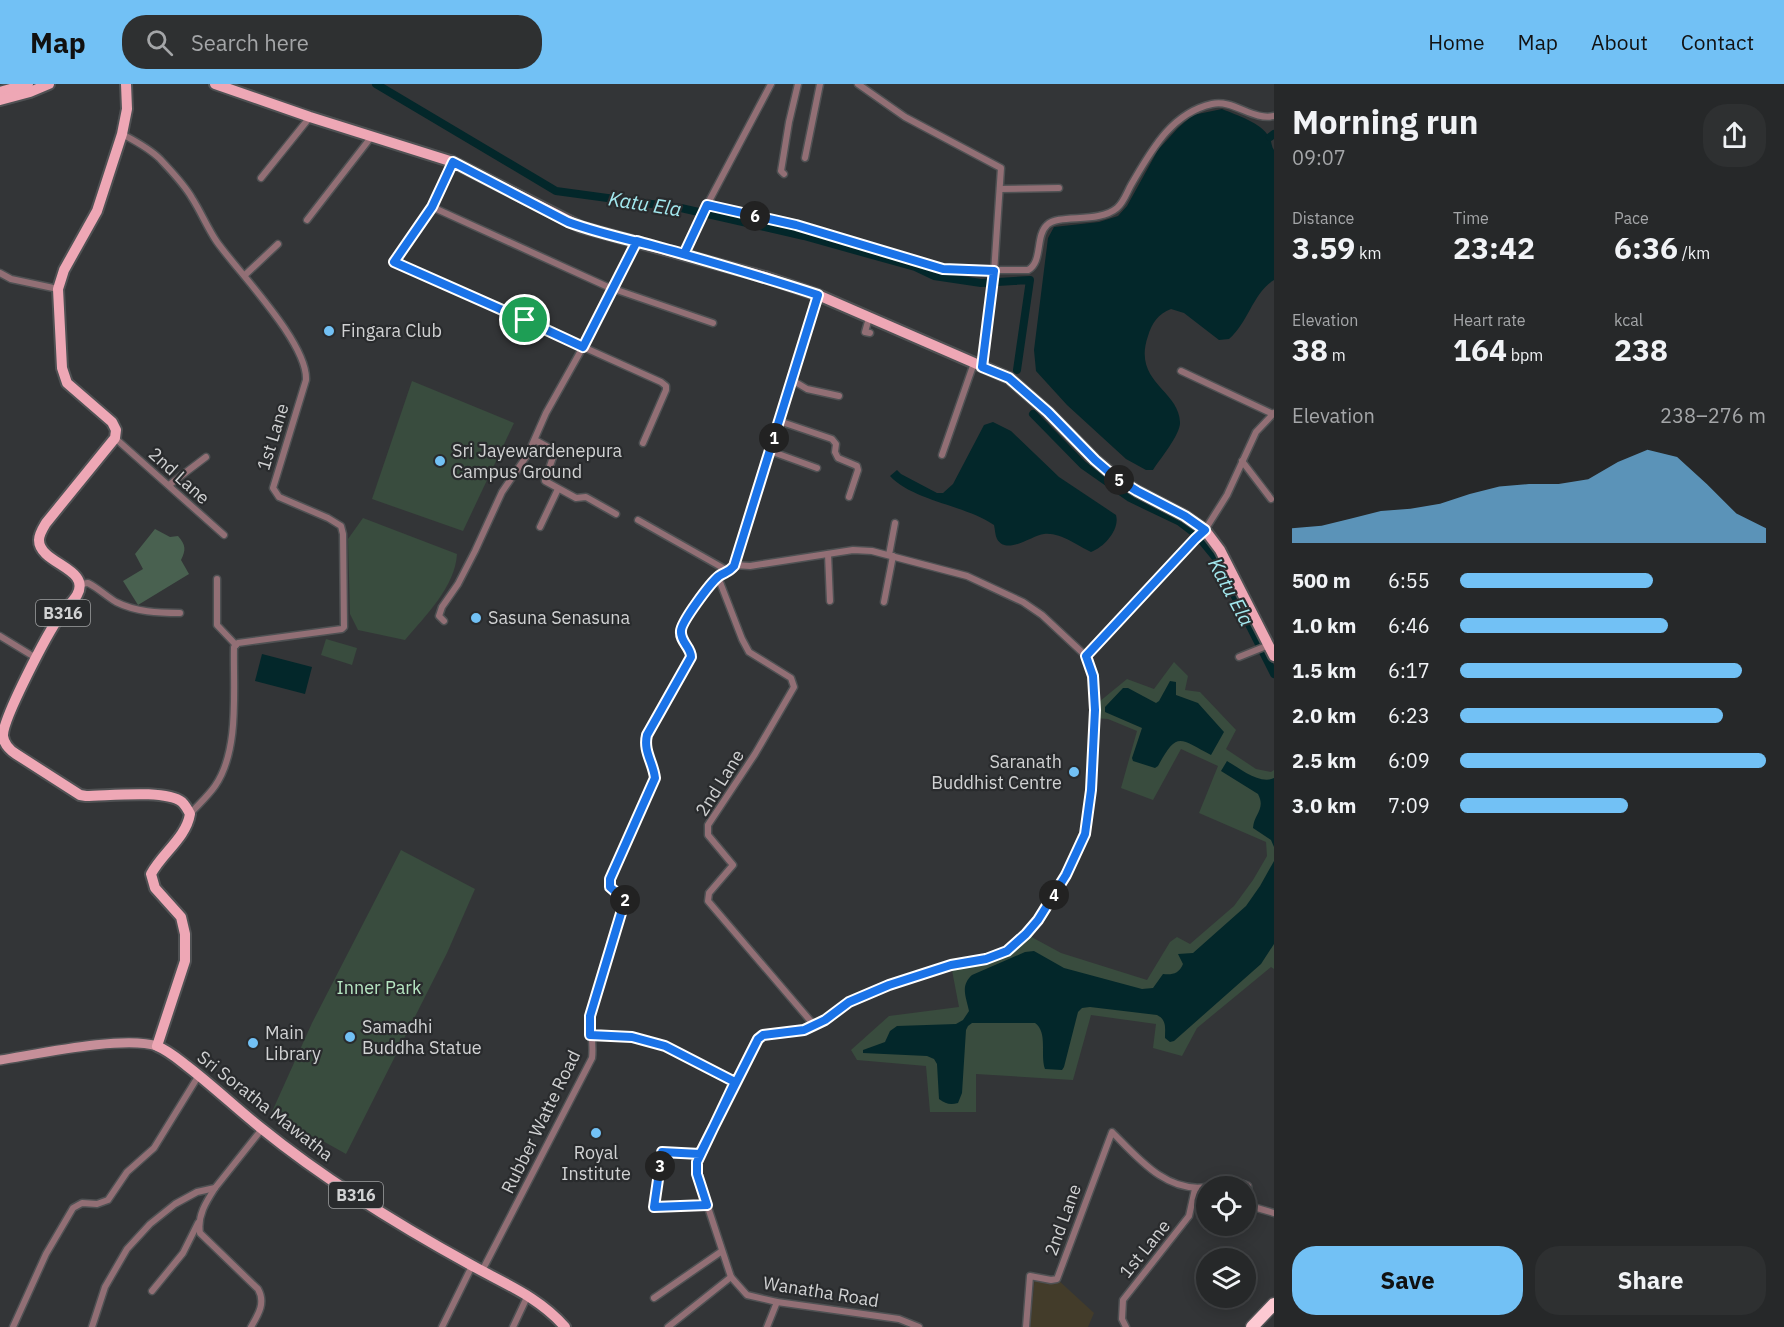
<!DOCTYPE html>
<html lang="en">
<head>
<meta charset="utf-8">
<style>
	body { margin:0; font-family:"IBM Plex Sans",sans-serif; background:#2e3031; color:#f1f3f6; height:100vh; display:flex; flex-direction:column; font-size:22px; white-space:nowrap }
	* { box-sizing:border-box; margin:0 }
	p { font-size:20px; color:#a4a6a8 }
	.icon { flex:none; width:33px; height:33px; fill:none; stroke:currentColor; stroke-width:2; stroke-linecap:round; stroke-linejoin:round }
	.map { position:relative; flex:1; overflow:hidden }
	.details { display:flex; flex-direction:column; background:#262829; width:510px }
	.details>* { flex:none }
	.controls { position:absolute; left:1196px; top:1092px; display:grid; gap:12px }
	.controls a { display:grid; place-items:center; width:60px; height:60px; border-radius:50%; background:#262829; box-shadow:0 3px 15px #0003,0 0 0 2px #424446; font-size:30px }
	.pin { position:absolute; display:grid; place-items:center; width:51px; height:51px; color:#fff; margin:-26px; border:3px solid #fff; border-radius:50%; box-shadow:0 2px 6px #0007 }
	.km { position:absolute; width:30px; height:30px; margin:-15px; border-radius:50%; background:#222; color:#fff; font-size:16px; line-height:30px; text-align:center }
	.round { display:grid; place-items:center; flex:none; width:63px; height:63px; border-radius:24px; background:#2e3031 }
	.overview { display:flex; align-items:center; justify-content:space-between; height:102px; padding:0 18px }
	h1 { font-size:33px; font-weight:700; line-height:45px }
	.metrics { display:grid; grid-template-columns:repeat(3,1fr); gap:9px; height:102px; padding:6px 18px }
	.metrics div { display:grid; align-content:center }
	.metrics b { font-size:30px; font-weight:700 }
	.metrics small { font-size:16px; font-weight:400 }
	.metrics p { font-size:16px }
	.chart { height:168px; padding:12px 18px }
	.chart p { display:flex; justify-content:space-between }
	.chart svg { width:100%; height:108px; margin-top:6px; fill:#72c1f5; opacity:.7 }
	.action { display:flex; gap:12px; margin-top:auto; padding:12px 18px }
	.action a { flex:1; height:69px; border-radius:24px; background:#72c1f5; color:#111; font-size:24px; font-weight:700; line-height:69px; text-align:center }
	.action a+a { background:#2e3031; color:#f1f3f6 }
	ul { padding:0 18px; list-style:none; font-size:20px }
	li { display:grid; grid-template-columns:96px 72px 1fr; align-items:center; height:45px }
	li i { height:15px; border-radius:8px; background:#72c1f5 }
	header { display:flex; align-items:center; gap:36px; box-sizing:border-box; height:84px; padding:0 30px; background:#72c1f5; color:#111 }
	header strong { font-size:28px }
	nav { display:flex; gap:33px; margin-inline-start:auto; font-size:21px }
	.search { width:420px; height:54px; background:#2e3031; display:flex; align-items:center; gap:15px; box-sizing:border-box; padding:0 21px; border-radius:24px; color:#a4a6a8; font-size:22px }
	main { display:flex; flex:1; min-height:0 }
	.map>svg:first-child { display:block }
	.education { fill:#433c2a }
	.green { fill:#394c3e }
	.forest { fill:#496150 }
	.water { fill:#03272a }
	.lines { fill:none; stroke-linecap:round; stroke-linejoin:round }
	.canal { stroke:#03272a; stroke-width:8 }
	.street-casing { stroke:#4f5153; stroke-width:9 }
	.secondary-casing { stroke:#4f5153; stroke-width:12 }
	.primary-casing { stroke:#4f5153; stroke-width:14 }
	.highway-casing { stroke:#4f5153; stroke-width:15 }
	.street { stroke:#926f75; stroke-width:6 }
	.secondary { stroke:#c68f99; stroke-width:9 }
	.primary { stroke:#eea7b5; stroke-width:10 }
	.highway { stroke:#fdc9d2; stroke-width:12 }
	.route-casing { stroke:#fff; stroke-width:12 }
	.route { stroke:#1a73e8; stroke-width:8 }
	.poi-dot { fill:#72c1f5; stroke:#292b2d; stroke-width:2 }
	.labels { text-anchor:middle; stroke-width:4.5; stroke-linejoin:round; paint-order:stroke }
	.shield { fill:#292b2d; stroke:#9fa0a1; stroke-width:1.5 }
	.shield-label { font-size:16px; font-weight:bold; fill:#d1d2d3 }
	.poi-label { font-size:18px; fill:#d1d2d3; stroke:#292b2d; text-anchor:start }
	.street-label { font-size:18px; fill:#d1d2d3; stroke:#292b2d }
	.park-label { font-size:18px; fill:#b7e7c3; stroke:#292b2d }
	.water-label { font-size:20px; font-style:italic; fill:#a3e9ef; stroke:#292b2d }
</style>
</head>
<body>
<header>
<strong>Map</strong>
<div class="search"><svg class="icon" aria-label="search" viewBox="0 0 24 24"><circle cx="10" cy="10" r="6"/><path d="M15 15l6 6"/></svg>Search here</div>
<nav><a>Home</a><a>Map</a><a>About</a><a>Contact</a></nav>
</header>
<main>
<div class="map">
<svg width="1274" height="1243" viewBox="0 0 1274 1243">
	<rect width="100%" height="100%" fill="#333537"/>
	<!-- education -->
	<polygon class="education" points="1035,1192 1057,1195 1094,1229 1088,1243 1030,1243"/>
	<!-- green -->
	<g class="green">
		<polygon points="412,297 514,339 463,447 372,415"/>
		<path d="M363 434 457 470C455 503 426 531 405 556L358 546 350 530 348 455Z"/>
		<polygon points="326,555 357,564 352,581 321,571"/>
		<polygon points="1174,578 1188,592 1185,606 1200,608 1236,646 1226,665 1256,685 1271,688 1274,686 1274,885 1271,883 1197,944 1182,972 1153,964 1156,940 1091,931 1073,996 976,990 976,1028 930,1028 926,982 857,976 851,966 889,932 959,923 951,881 1007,867 1026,850 1061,869 1147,896 1170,858 1177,853 1190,860 1234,822 1253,796 1267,772 1266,758 1199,729 1218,682 1181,665 1153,716 1121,704 1137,647 1108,635 1094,634 1094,622 1127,595 1154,605"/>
		<polygon points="401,766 475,805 447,869 346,1070 321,1056 316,1063 271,1030 312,939"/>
	</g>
	<!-- forest -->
	<path class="forest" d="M155 445 170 453 178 452C186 461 186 466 181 476L189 490 138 521 123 497 143 485 135 470Z"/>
	<!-- water -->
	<g class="water">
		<path d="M1222 25C1236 31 1262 39 1269 53 1272 57 1271 62 1274 66V196C1253 209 1248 239 1229 255L1219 256 1184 229 1171 225C1158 230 1152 239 1148 252 1132 298 1179 306 1180 338 1181 350 1160 375 1153 386H1146L1126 375 1067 321 1036 287 1034 266 1048 154 1054 143 1099 138 1118 132 1127 122 1158 66 1178 44 1193 31Z"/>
		<path d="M993 338 1011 347 1059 393 1116 431C1120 445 1105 463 1091 468 1078 462 1060 448 1044 450 1032 451 1007 472 997 455 995 451 995 445 994 441 965 421 913 417 890 392L897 386 901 390 937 409H943L953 400 984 341Z"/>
		<polygon points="262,570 312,583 305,610 255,597"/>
		<path d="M1170 597 1176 598V611L1198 619 1224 648 1211 671C1179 654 1177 647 1158 682L1155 684 1133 677 1132 674 1142 644 1105 628V623L1123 604H1128L1156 619 1159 617Z"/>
		<path d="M1227 677C1239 684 1260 701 1274 694V763L1271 756 1253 744C1254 730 1266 725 1258 710L1221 687Z"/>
		<path d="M1274 777V860L1261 880 1174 957 1170 958 1165 954C1165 944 1167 936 1157 931L1090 923 1082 924 1078 928 1064 983 1062 986 1045 985C1040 971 1048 948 1035 939H972L968 942 966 946 962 1009 958 1019C950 1021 946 1020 939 1015L937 980 934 975 927 972 863 969V966L885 958 890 947 897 942 956 940 963 936 969 927C966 912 960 902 972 891L1025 868 1034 867 1064 884 1142 905 1153 904 1163 890C1172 891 1179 890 1183 880L1178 870 1193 869 1246 822 1260 802Z"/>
	</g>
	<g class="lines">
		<!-- canal -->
		<g class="canal">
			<polyline points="376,0 556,107 681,124 804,152 915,183 934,192 981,199 1030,196 1017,286"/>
			<polyline points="1270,53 1274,50"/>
			<polyline points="1033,330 1083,381 1130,414 1180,438 1197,451 1215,473 1274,590"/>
		</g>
		<!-- street casing -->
		<g class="street-casing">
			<g id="street">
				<polyline points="858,0 905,33 1001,84 994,189 982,283"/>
				<path d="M122 50C135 57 149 64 160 75 171 87 184 100 192 114 201 128 208 145 217 158 239 189 308 259 306 296L273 404 279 413 328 434 341 442 343 450 344 543 342 545 238 559 234 563C233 605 240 666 215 702 208 712 198 721 190 730"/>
				<polyline points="805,74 820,0"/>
				<polyline points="453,78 432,123 394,178 661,298 666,302 666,306 643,359"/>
				<polyline points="784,90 781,87 789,38 798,0"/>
				<polyline points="261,94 310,33"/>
				<polyline points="1000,105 1059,104"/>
				<path d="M707 121 796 141 950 186H1028C1043 178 1035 152 1047 141 1059 129 1098 140 1117 124 1124 118 1127 108 1131 101 1151 67 1171 29 1212 20 1233 15 1253 37 1274 32"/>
				<polyline points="432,123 608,203 713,239"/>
				<polyline points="307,136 372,52"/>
				<polyline points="684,170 707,121 771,0"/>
				<polyline points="0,189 11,195 58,205"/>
				<polyline points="245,191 278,160"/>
				<polyline points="869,234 865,248 870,249"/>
				<polyline points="1181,287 1273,330"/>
				<polyline points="792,296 807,305 839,312"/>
				<polyline points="779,337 832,355 836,360 835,368 838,374 857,382 858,386 849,413"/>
				<polyline points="115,354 224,451"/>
				<polyline points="535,356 555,367 545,397 576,414 586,413 616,430"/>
				<polyline points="770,367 817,384"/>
				<polyline points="942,371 974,279"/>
				<polyline points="1242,377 1271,415"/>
				<polyline points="169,401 206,373"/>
				<polyline points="638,436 730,488"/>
				<polyline points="540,443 558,405"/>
				<polyline points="828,470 830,517"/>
				<polyline points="889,471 895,439"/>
				<polyline points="734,481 750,482 853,466 872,467 967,492 1023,518 1042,531 1086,572 1093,592 1095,626 1091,706 1085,750 1066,791 1038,836 1026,850 1007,867 986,875 951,881 889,901 849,918 825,936 804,946 763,951 757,955 697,1078 697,1090 731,1193 747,1211 777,1218 899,1235 919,1243"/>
				<polyline points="718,493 742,555 749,568 791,594 794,603 755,670 708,741 708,751 733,781 709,809 708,817 814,941"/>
				<polyline points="217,495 217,541 236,561"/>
				<path d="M81 500 88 499C98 504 106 512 116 518 136 528 158 529 180 529"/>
				<polyline points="884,518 893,472"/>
				<polyline points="444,537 439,532 442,523 458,500 475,467 502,408 528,370 546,329 583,263 636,157"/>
				<polyline points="0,552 36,574"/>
				<polyline points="1086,572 1205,446 1227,411 1256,348 1274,329"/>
				<polyline points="1239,573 1269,561"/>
				<polyline points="590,951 632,953 665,962 735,998"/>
				<polyline points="700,1070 662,1068 654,1123 707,1121"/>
				<path d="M1212 1102C1224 1101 1237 1096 1248 1102L1250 1122 1274 1129"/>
				<path d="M215 1104C206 1118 197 1132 200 1149L258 1205C266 1219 258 1231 251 1243"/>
				<path d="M482 1187 592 974C594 960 590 946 590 932L625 816 610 803V795L655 694C653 678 643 667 647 651L691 573C691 563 680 558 681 547 681 538 711 498 719 492 725 488 729 488 734 481L818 211"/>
				<polyline points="152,1207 183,1169 198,1139"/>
				<polyline points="654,1214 722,1167"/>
				<polyline points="13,1243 46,1170 73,1124 82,1119 97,1120 108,1116 127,1088 154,1064 199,991"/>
				<polyline points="92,1243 105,1203 127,1165 150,1140 175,1120 197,1108 215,1104 262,1045"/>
				<polyline points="442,1243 472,1182"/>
				<polyline points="513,1243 528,1211"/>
				<polyline points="668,1243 731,1193"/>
				<polyline points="767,1243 777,1218"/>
				<path d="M1026 1243 1030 1192 1051 1196 1057 1195 1112 1048C1137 1073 1166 1109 1206 1103"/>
				<polyline points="1126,1243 1122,1235 1123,1216 1189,1132 1195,1105"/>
			</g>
		</g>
		<!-- secondary casing -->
		<g class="secondary-casing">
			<path id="secondary" d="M0 976C38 970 124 951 157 962"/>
		</g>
		<!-- primary casing -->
		<g class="primary-casing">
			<g id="primary">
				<path d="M126 0 127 25 122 50 97 127 64 186 58 205 62 284 67 299 112 338 116 346 115 354 46 439C43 444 39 450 39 456 39 480 92 484 77 511 73 518 65 525 60 532 48 548 2 636 3 652 4 660 10 666 16 670L80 711 86 712C108 712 165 705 182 718 185 721 188 726 190 730 186 754 162 769 151 790L155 804 181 833 185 850V877L157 962C169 967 178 975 187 982 213 1002 236 1024 261 1044 324 1095 400 1142 471 1181 505 1200 539 1213 565 1243"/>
				<polyline points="215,0 310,33 453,78 581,143 765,193 818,211 1009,294 1048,328 1095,376 1117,394 1137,407 1185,432 1205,446 1220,466 1274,572"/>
				<polyline points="0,8 28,0"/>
				<polyline points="0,16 30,8 49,0"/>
			</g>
		</g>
		<!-- highway casing -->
		<g class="highway-casing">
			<polyline id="highway" points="1252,1243 1274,1220"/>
		</g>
		<!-- street -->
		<use href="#street" class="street"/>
		<!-- secondary -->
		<use href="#secondary" class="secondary"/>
		<!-- primary -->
		<use href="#primary" class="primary"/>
		<!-- highway -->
		<use href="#highway" class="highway"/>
	</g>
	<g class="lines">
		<!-- route casing -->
		<g class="route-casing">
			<path id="route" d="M525 236 583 263 637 157C697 174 758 191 818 211L734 482C729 488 725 488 719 492 711 498 681 538 681 547 680 558 691 563 691 573L647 651C643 667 653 678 655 694L610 795V803L625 816 590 932V951L632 953 665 962 735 998 697 1078V1090L707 1121 654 1123 662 1068 700 1070 758 955 763 951 804 946 825 936 849 918 889 901 951 881 986 875 1007 867 1026 850 1038 836 1066 791 1085 750 1091 706 1095 626 1093 592 1086 572 1195 455 1205 446 1185 432 1137 407 1116 394 1095 376 1048 328 1009 294 982 283 994 187 943 185 796 141 707 121 684 170C646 159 606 152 568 138L453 78 432 123 394 178 525 236"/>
		</g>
		<!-- route -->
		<use href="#route" class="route"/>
	</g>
	<!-- markers -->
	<g class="poi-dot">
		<circle cx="329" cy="247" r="6"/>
		<circle cx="440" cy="377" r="6"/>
		<circle cx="476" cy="534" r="6"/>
		<circle cx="1074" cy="688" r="6"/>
		<circle cx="350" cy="953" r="6"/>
		<circle cx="253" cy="959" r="6"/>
		<circle cx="596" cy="1049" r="6"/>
	</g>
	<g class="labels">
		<!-- shield labels -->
		<g class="shield">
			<rect x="36" y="516" width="54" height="26" rx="4.5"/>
			<rect x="329" y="1098" width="54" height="26" rx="4.5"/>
		</g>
		<g class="shield-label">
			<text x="63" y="535">B316</text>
			<text x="356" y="1117">B316</text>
		</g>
		<!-- poi labels -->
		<g class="poi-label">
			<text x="341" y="253">Fingara Club</text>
			<text x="452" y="373">Sri Jayewardenepura<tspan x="452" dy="21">Campus Ground</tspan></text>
			<text x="488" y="540">Sasuna Senasuna</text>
			<text x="1062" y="684" text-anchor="end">Saranath<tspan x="1062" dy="21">Buddhist Centre</tspan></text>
			<text x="362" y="949">Samadhi<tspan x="362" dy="21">Buddha Statue</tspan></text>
			<text x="265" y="955">Main<tspan x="265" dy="21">Library</tspan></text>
			<text x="596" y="1075" text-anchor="middle">Royal<tspan x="596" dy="21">Institute</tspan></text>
		</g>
		<!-- street labels -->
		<g class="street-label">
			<text transform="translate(273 353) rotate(-73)" y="6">1st Lane</text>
			<text transform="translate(179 392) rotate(42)" y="6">2nd Lane</text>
			<text transform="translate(720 699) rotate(-58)" y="6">2nd Lane</text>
			<text transform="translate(265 1022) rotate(38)" y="6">Sri Soratha Mawatha</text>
			<text transform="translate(541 1038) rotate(-64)" y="6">Rubber Watte Road</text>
			<text transform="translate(1063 1136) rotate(-70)" y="6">2nd Lane</text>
			<text transform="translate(1145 1165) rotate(-51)" y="6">1st Lane</text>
			<text transform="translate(821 1208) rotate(9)" y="6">Wanatha Road</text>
		</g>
		<!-- park labels -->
		<g class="park-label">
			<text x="379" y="910">Inner Park</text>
		</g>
		<!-- water labels -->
		<g class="water-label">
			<text transform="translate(645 120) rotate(9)" y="7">Katu Ela</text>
			<text transform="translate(1231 508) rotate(62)" y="7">Katu Ela</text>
		</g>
	</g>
</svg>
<div class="controls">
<a><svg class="icon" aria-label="locate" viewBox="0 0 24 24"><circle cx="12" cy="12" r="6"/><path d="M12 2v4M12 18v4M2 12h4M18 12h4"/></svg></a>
<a><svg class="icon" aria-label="layers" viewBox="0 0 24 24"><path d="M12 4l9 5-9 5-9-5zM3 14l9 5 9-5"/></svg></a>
</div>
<div class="pin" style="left:525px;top:236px;background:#1e9e55"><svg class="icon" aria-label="arrive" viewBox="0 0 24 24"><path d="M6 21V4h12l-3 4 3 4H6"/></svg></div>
<b class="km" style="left:774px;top:354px">1</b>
<b class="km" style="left:625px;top:816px">2</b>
<b class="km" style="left:660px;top:1082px">3</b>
<b class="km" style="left:1054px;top:811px">4</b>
<b class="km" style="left:1119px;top:396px">5</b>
<b class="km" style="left:755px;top:132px">6</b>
</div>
<section class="details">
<div class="overview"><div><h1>Morning run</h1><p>09:07</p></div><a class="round"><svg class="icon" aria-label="share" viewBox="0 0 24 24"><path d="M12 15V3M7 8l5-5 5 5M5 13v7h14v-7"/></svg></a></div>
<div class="metrics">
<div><p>Distance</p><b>3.59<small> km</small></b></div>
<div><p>Time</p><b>23:42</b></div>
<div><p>Pace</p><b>6:36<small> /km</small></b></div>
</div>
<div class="metrics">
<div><p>Elevation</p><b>38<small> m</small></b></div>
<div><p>Heart rate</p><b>164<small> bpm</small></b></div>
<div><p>kcal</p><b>238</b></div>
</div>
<div class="chart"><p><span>Elevation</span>238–276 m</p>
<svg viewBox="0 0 160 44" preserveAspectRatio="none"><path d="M0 44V38L10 37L20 34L30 31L40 30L50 28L60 24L70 21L80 20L90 20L100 18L110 11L120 6L130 9L140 20L150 32L160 38V44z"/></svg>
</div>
<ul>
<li><b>500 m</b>6:55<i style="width:63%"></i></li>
<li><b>1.0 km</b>6:46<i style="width:68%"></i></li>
<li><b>1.5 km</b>6:17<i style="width:92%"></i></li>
<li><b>2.0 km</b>6:23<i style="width:86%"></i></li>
<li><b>2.5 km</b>6:09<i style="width:100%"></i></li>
<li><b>3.0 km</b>7:09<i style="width:55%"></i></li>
</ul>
<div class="action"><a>Save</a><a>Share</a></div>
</section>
</main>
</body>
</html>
